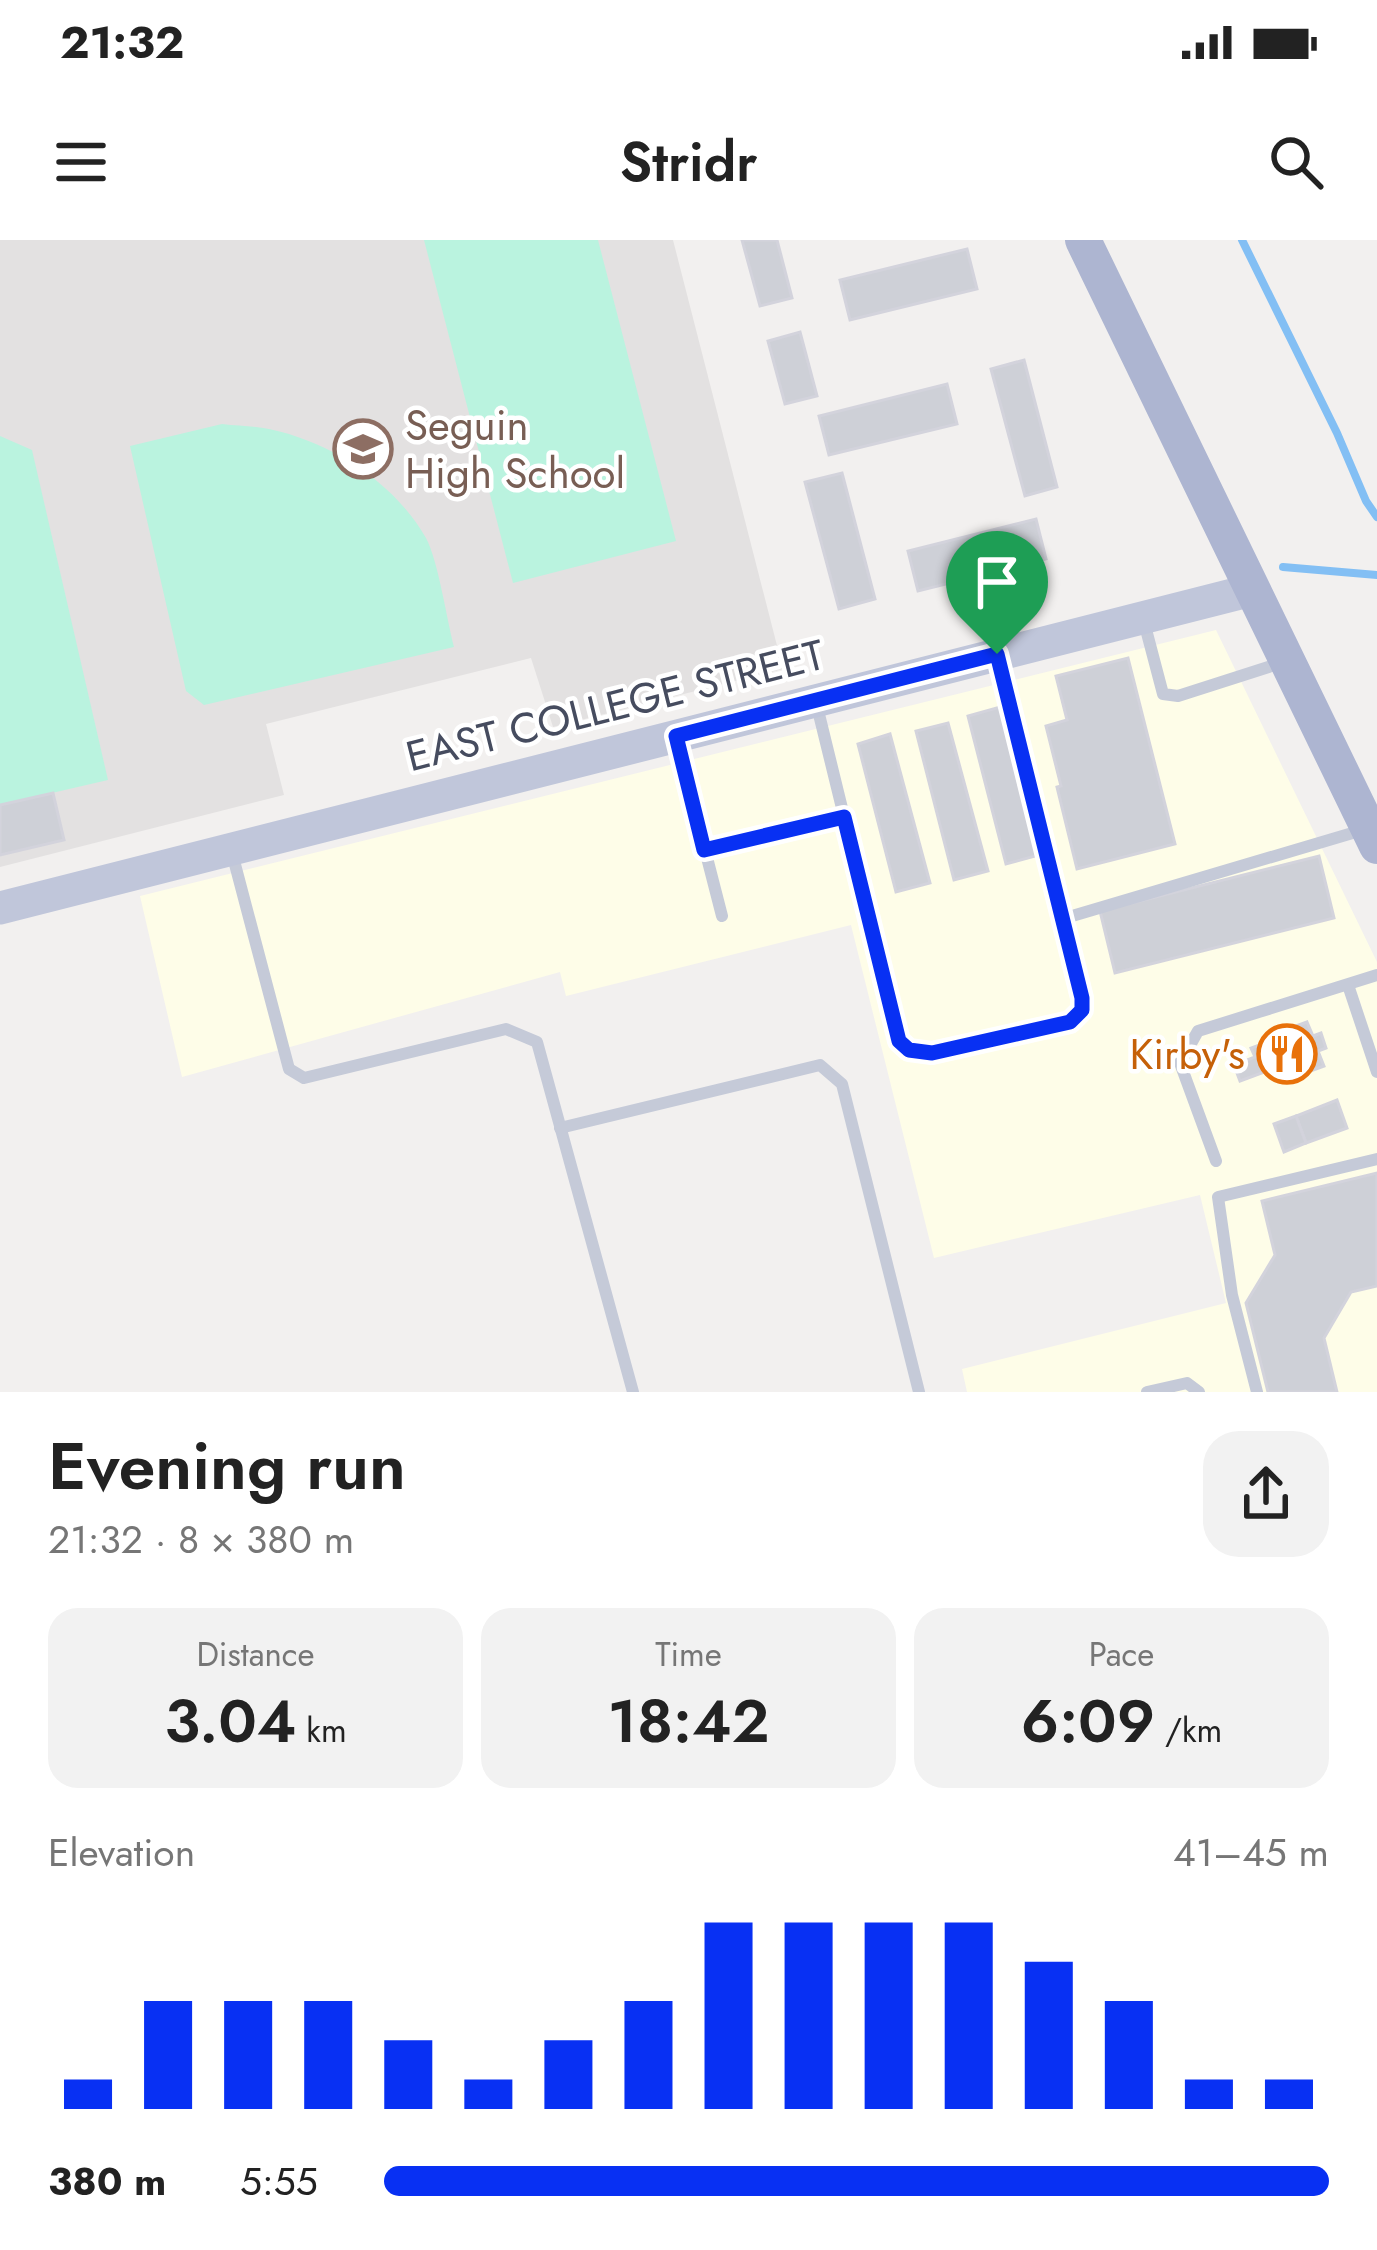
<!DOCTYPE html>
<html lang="en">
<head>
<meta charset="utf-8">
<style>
	body { margin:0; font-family:Jost,sans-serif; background:#f2f2f2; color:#222; height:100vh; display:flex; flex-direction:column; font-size:45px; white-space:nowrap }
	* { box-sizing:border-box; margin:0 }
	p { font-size:39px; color:#767676 }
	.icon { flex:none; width:66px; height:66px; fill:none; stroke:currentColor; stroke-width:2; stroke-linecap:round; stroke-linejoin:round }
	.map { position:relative; height:1152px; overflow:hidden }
	.panel { display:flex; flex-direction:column; background:#fff; flex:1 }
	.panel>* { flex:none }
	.pin { position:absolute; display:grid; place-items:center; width:102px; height:102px; color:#fff; margin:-123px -51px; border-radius:50% 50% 50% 0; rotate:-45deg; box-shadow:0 0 12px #0007 }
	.pin .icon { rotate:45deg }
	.round { display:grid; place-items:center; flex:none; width:126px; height:126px; border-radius:36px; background:#f2f2f2 }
	.overview { display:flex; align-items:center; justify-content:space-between; height:204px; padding:0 48px }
	h1 { font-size:66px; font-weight:600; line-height:90px }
	.stats { display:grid; grid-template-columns:repeat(3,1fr); gap:18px; height:204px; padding:12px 48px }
	.stats div { display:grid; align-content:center; border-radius:30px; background:#f2f2f2; text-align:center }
	.stats b { font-size:60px; font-weight:600 }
	.stats small { font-size:33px; font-weight:400 }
	.stats p { font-size:33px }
	.chart { height:336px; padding:24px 48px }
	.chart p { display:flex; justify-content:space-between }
	.chart svg { width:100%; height:216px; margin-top:12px; stroke:#0830f3; stroke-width:6 }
	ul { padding:0 48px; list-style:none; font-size:39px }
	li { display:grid; grid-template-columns:192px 144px 1fr; align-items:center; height:90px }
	li i { height:30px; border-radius:15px; background:#0830f3 }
	.status { display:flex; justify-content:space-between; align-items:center; height:84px; padding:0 60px; background:#fff; direction:ltr }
	.status svg { height:33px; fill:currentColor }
	header { display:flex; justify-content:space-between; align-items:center; height:156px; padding:0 48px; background:#fff; font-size:54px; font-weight:600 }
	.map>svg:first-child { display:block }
	.commercial { fill:#fefde8 }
	.education { fill:#e3e1e1 }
	.garden { fill:#baf3df }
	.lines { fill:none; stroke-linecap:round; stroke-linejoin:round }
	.stream { stroke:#83bff4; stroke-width:8 }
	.building { fill:#ced0d7; stroke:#d3d3dc; stroke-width:3 }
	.lane { stroke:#c5cad8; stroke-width:12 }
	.secondary { stroke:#c0c6da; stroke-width:33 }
	.primary { stroke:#adb5d1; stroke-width:36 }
	.route-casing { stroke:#fff; stroke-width:24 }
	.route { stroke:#0830f3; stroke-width:15 }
	.labels { text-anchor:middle; stroke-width:9; stroke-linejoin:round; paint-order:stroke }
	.education-label { font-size:42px; fill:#785e54; stroke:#fff; text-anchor:start }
	.street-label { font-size:42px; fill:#464c5f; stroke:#fff }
	.food-label { font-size:42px; fill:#c56008; stroke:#fff; text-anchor:end }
</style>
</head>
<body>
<div class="status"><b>21:32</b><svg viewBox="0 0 49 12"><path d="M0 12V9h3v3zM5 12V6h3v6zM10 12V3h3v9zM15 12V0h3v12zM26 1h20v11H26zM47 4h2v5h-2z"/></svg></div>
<header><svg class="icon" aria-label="menu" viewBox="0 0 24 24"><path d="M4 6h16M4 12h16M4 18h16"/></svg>Stridr<svg class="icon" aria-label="search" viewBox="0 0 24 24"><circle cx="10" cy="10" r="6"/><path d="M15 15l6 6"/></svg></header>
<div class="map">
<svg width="1377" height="1152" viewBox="0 0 1377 1152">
	<rect width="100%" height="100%" fill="#f2f0ef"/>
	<!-- commercial -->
	<polygon class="commercial" points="1216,390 1377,722 1377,1152 967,1152 962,1129 1226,1063 1200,955 934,1018 851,685 566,756 560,732 182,837 140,656"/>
	<!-- education -->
	<polygon class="education" points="0,0 673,0 783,429 553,487 531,418 266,484 284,555 0,627"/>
	<!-- garden -->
	<g class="garden">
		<polygon points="424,0 598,0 676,301 513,343"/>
		<path d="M222 184C238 186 254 186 269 189 331 202 394 242 426 298 438 320 447 380 454 407L204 465 186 451 130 206Z"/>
		<polygon points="0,196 32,210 108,540 0,565"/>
	</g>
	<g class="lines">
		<!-- stream -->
		<g class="stream">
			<polyline points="1242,0 1337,193 1366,261 1377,277"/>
			<polyline points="1283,327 1377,335"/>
		</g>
	</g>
	<!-- building -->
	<g class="building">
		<polygon points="742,0 777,0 792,58 760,66"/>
		<polygon points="967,9 977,49 850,80 840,40"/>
		<polygon points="800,92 817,156 785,164 768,101"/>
		<polygon points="1024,120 1057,247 1025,256 991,129"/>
		<polygon points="947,144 957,184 829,215 819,176"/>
		<polygon points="842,233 875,359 839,369 805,242"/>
		<polygon points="1036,279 1046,319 918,351 908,311"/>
		<polygon points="1128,418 1175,604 1077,629 1057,547 1061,546 1046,486 1067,480 1056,436"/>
		<polygon points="1000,467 1039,615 1006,624 968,476"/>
		<polygon points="948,483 988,631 954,640 916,491"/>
		<polygon points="890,494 930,643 896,652 858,504"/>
		<polygon points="53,553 64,600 0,615 0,565"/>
		<polygon points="1319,616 1334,678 1115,733 1100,671"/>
		<polygon points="1307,782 1313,796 1321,793 1326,808 1318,811 1324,826 1280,842 1275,828 1240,841 1234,825 1255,817 1251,808 1265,803 1263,798"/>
		<polygon points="1337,860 1347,888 1306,903 1296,876"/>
		<polygon points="1296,876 1306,903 1284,912 1274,884"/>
		<polygon points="1377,933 1377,1046 1351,1052 1324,1098 1337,1152 1268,1152 1246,1063 1275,1015 1262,961"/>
	</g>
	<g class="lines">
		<!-- lane -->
		<g class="lane">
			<polyline points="1143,378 1163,454 1178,456 1281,423"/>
			<polyline points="816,462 899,801 909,810 932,813 1070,782 1082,770 1082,758 997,415"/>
			<polyline points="676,497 722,676"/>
			<polyline points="705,610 844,577"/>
			<polyline points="232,613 289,829 304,838 506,789 537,802 633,1152"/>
			<polyline points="1062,679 1366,589"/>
			<polyline points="1348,745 1377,832"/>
			<polyline points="560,888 820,825 842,844 919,1152"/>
			<polyline points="1216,921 1180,823 1198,791 1377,735"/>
			<polyline points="1147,1152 1187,1143 1199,1152"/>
			<polyline points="1257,1152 1232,1055 1218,957 1377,919"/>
		</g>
		<!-- secondary -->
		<polyline class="secondary" points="0,668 1252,350"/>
		<!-- primary -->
		<polyline class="primary" points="1083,0 1377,606"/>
	</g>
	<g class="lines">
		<!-- route casing -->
		<g class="route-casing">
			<polygon id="route" points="997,414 1082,758 1082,770 1070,782 932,813 909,810 899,801 844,577 704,610 676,496"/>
		</g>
		<!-- route -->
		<use href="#route" class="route"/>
	</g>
	<!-- icons -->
	<defs>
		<g id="school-ring" transform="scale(3)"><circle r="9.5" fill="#fff" stroke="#8d6e63" stroke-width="1.5"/><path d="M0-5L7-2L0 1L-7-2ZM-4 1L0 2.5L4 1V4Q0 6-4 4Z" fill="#8d6e63"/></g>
		<g id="restaurant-ring" transform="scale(3)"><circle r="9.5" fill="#fff" stroke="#e8710a" stroke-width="1.5"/><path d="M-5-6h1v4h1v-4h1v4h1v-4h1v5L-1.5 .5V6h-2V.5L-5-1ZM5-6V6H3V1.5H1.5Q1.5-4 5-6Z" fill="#e8710a"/></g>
	</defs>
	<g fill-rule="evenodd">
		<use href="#school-ring" x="363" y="209"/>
		<use href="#restaurant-ring" x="1287" y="814"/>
	</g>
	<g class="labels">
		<!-- education labels -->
		<g class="education-label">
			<text x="405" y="200">Seguin<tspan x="405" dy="48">High School</tspan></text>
		</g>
		<!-- street labels -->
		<g class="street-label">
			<text transform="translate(615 465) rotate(-14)" y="15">EAST COLLEGE STREET</text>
		</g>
		<!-- food labels -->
		<g class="food-label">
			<text x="1245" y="829">Kirby's</text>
		</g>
	</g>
</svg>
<div class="pin" style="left:997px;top:414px;background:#1e9e55"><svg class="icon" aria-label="arrive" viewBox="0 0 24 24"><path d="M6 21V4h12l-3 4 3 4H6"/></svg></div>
</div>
<section class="panel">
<div class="overview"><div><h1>Evening run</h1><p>21:32 · 8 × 380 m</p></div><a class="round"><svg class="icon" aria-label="share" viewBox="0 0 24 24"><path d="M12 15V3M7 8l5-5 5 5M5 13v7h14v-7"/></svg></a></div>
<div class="stats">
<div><p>Distance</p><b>3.04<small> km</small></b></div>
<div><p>Time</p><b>18:42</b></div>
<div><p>Pace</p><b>6:09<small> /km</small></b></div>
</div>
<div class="chart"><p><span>Elevation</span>41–45 m</p>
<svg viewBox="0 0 160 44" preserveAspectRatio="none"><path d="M5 44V38M15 44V22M25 44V22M35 44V22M45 44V30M55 44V38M65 44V30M75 44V22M85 44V6M95 44V6M105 44V6M115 44V6M125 44V14M135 44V22M145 44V38M155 44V38"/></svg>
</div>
<ul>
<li><b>380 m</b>5:55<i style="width:100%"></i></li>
</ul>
</section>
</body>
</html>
